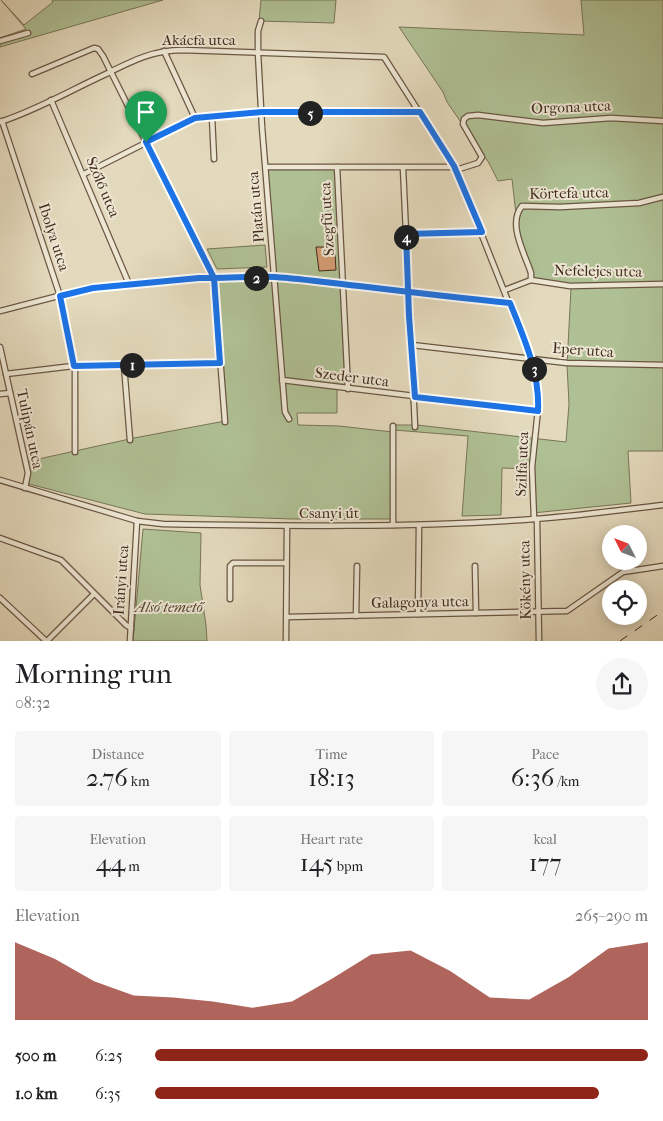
<!DOCTYPE html>
<html lang="en">
<head>
<meta charset="utf-8">
<style>
	body { margin:0; font-family:"IM FELL French Canon",serif; background:#f6f6f6; color:#202124; height:100vh; display:flex; flex-direction:column; font-size:19px; white-space:nowrap }
	* { box-sizing:border-box; margin:0 }
	p { font-size:16px; color:#757577 }
	.icon { flex:none; width:28px; height:28px; fill:none; stroke:currentColor; stroke-width:2; stroke-linecap:round; stroke-linejoin:round }
	.map { position:relative; height:641px; overflow:hidden }
	.drawer { display:flex; flex-direction:column; background:#fff; flex:1 }
	.drawer>* { flex:none }
	.needle { width:32px; rotate:312deg }
	.buttons { position:absolute; left:602px; top:525px; display:grid; gap:10px }
	.buttons a { display:grid; place-items:center; width:45px; height:45px; border-radius:50%; background:#fff; box-shadow:0 2px 12px #0003; font-size:25px }
	.pin { position:absolute; display:grid; place-items:center; width:42px; height:42px; color:#fff; margin:-51px -21px; border-radius:50% 50% 50% 0; rotate:-45deg; box-shadow:0 0 5px #0007 }
	.pin .icon { rotate:45deg }
	.km { position:absolute; width:25px; height:25px; margin:-12px; border-radius:50%; background:#222; color:#fff; font-size:14px; line-height:25px; text-align:center }
	.round { display:grid; place-items:center; flex:none; width:52px; height:52px; border-radius:26px; background:#f6f6f6 }
	.head { display:flex; align-items:center; justify-content:space-between; height:85px; padding:0 15px }
	h1 { font-size:28px; font-weight:600; line-height:38px }
	.stats { display:grid; grid-template-columns:repeat(3,1fr); gap:8px; height:85px; padding:5px 15px }
	.stats div { display:grid; align-content:center; border-radius:5px; background:#f6f6f6; text-align:center }
	.stats b { font-size:25px; font-weight:600 }
	.stats small { font-size:14px; font-weight:400 }
	.stats p { font-size:14px }
	.chart { height:140px; padding:10px 15px }
	.chart p { display:flex; justify-content:space-between }
	.chart svg { width:100%; height:90px; margin-top:5px; fill:#8f2418; opacity:.7 }
	ul { padding:0 15px; list-style:none; font-size:16px }
	li { display:grid; grid-template-columns:80px 60px 1fr; align-items:center; height:38px }
	li i { height:12px; border-radius:6px; background:#8f2418 }
	.map>svg:first-child { display:block }
	.green { fill:#afc094; stroke:#787558 }
	.building { fill:#d39a70; stroke:#412a1c }
	.lines { fill:none; stroke-linecap:round; stroke-linejoin:round }
	.minor-casing { stroke:#6a5644; stroke-width:7 }
	.minor { stroke:#ede6d3; stroke-width:4.5 }
	.rail { stroke:#412a1c; stroke-width:1; stroke-dasharray:9 9; stroke-linecap:butt }
	.route-casing { stroke:#fff; stroke-width:10 }
	.route { stroke:#1a73e8; stroke-width:6 }
	.labels { text-anchor:middle; stroke-width:4; stroke-linejoin:round; paint-order:stroke }
	.street-label { font-size:15px; fill:#412a1c; stroke:#ede6d3 }
	.park-label { font-size:15px; font-style:italic; fill:#574834; stroke:#ede6d3 }
</style>
</head>
<body>
<div class="map">
<svg width="663" height="641" viewBox="0 0 663 641">
	<rect width="100%" height="100%" fill="#e3d9bc"/>
	<filter id="stains"><feTurbulence type="fractalNoise" baseFrequency=".004" numOctaves="4"/><feColorMatrix values="0 0 0 0 .2 0 0 0 0 .09 0 0 0 0 .02 0 0 0 .5 -.17"/></filter>
	<radialGradient id="worn" r=".72"><stop offset=".6" stop-color="#630" stop-opacity="0"/><stop offset="1" stop-color="#630" stop-opacity=".3"/></radialGradient>
	<!-- green -->
	<g class="green">
		<polygon points="1,0 24,25 53,2 52,0 163,0 0,47 0,38 26,29"/>
		<polygon points="261,0 336,0 334,23 259,21"/>
		<polygon points="581,0 663,0 663,451 628,451 631,503 533,513 531,469 502,468 501,515 462,516 468,436 394,430 393,425 417,425 566,442 569,404 567,365 571,288 533,282 518,232 512,179 498,181 489,163 447,102 443,92 399,27 584,35"/>
		<polygon points="266,167 337,167 348,389 337,388 337,413 297,413 298,425 339,426 393,432 393,519 293,519 145,514 25,483 27,476 25,462 134,438 225,421 214,278 274,277"/>
		<polygon points="265,245 267,267 217,269 207,249"/>
		<polygon points="143,529 201,533 200,585 206,625 207,641 133,641"/>
	</g>
	<!-- building -->
	<polygon class="building" points="316,247 325,247 325,255 335,254 336,270 319,271"/>
	<g class="lines">
		<!-- minor casing -->
		<g class="minor-casing">
			<g id="minor">
				<polyline points="261,21 258,31 258,53 262,127 285,412 289,419"/>
				<polyline points="0,41 28,33"/>
				<polyline points="164,51 195,118"/>
				<polyline points="32,74 94,48 98,49 103,56 214,278 225,422"/>
				<polyline points="51,100 129,284"/>
				<polyline points="212,117 214,159"/>
				<polyline points="2,121 60,296 75,367 75,452"/>
				<path d="M0 122C37 110 71 90 106 74 132 61 153 50 182 50L384 57 456 170 531 359 539 400 532 467 534 519"/>
				<polyline points="266,167 454,167"/>
				<polyline points="337,167 348,389"/>
				<polyline points="403,168 415,427"/>
				<polyline points="456,170 478,163 482,157 463,124 464,119 468,116 478,115 543,123 611,118 663,121"/>
				<polyline points="84,174 195,118 261,112 420,111"/>
				<polyline points="406,234 482,232"/>
				<path d="M531 280V273C525 254 507 224 522 206L560 207 639 203 663 197"/>
				<polyline points="505,290 531,280 570,286 663,284"/>
				<polyline points="0,311 93,287 199,279 274,277 510,303"/>
				<polyline points="412,345 567,363 663,365"/>
				<polyline points="0,347 28,473 25,488"/>
				<polyline points="124,365 130,440"/>
				<polyline points="6,374 73,366 220,363"/>
				<polyline points="282,380 538,411"/>
				<polyline points="0,394 10,393"/>
				<polyline points="393,426 393,525"/>
				<path d="M0 480 137 521 163 524C287 526 411 528 535 519 577 516 620 510 663 505"/>
				<polyline points="537,519 539,641"/>
				<polyline points="0,538 61,560 126,625 131,628"/>
				<polyline points="475,566 476,613"/>
				<polyline points="0,598 46,641"/>
				<polyline points="230,599 230,566 233,563 286,563"/>
				<polyline points="418,614 419,525"/>
				<polyline points="356,616 357,566"/>
				<polyline points="287,617 567,611 623,572 663,566"/>
				<polyline points="47,641 94,594"/>
				<polyline points="130,641 137,521"/>
				<polyline points="286,641 287,526"/>
			</g>
		</g>
		<!-- minor -->
		<use href="#minor" class="minor"/>
		<!-- rail -->
		<polyline class="rail" points="620,641 663,611"/>
	</g>
	<g class="lines">
		<!-- route casing -->
		<g class="route-casing">
			<path id="route" d="M146 142 214 278 220 363 74 366 60 296 93 288 199 278H214C234 278 255 276 275 277 303 279 331 283 359 286 409 292 460 298 510 303 524 338 540 373 538 411L415 397 409 316 406 234 482 232 454 166 420 112H262L195 118 146 142"/>
		</g>
		<!-- route -->
		<use href="#route" class="route"/>
	</g>
	<g class="labels">
		<!-- street labels -->
		<g class="street-label">
			<text x="199" y="45">Akácfa utca</text>
			<text transform="translate(571 107) rotate(-2)" y="5">Orgona utca</text>
			<text transform="translate(103 187) rotate(67)" y="5">Szőlő utca</text>
			<text transform="translate(569 193) rotate(-1)" y="5">Körtefa utca</text>
			<text transform="translate(256 207) rotate(-95)" y="5">Platán utca</text>
			<text transform="translate(327 219) rotate(-93)" y="5">Szegfű utca</text>
			<text transform="translate(54 237) rotate(72)" y="5">Ibolya utca</text>
			<text transform="translate(598 271) rotate(1)" y="5">Nefelejcs utca</text>
			<text transform="translate(583 350) rotate(4)" y="5">Eper utca</text>
			<text transform="translate(352 377) rotate(7)" y="5">Szeder utca</text>
			<text transform="translate(30 429) rotate(78)" y="5">Tulipán utca</text>
			<text transform="translate(522 464) rotate(-88)" y="5">Szilfa utca</text>
			<text x="329" y="518">Csanyi út</text>
			<text transform="translate(121 580) rotate(-86)" y="5">Irányi utca</text>
			<text transform="translate(525 580) rotate(-91)" y="5">Kökény utca</text>
			<text transform="translate(420 602) rotate(-1)" y="5">Galagonya utca</text>
		</g>
		<!-- park labels -->
		<g class="park-label">
			<text x="169" y="612">Alsó temető</text>
		</g>
	</g>
	<rect width="100%" height="100%" filter="url(#stains)"/>
	<rect width="100%" height="100%" fill="url(#worn)"/>
</svg>
<div class="buttons">
<a><svg class="needle" viewBox="-14 -14 28 28"><path d="M0-13l5 13h-10z" fill="#e53935"/><path d="M0 13l5-13h-10z" fill="#757577"/></svg></a>
<a><svg class="icon" aria-label="locate" viewBox="0 0 24 24"><circle cx="12" cy="12" r="6"/><path d="M12 2v4M12 18v4M2 12h4M18 12h4"/></svg></a>
</div>
<div class="pin" style="left:146px;top:142px;background:#1e9e55"><svg class="icon" aria-label="arrive" viewBox="0 0 24 24"><path d="M6 21V4h12l-3 4 3 4H6"/></svg></div>
<b class="km" style="left:132px;top:365px">1</b>
<b class="km" style="left:256px;top:278px">2</b>
<b class="km" style="left:534px;top:369px">3</b>
<b class="km" style="left:406px;top:237px">4</b>
<b class="km" style="left:310px;top:113px">5</b>
</div>
<section class="drawer">
<div class="head"><div><h1>Morning run</h1><p>08:32</p></div><a class="round"><svg class="icon" aria-label="share" viewBox="0 0 24 24"><path d="M12 15V3M7 8l5-5 5 5M5 13v7h14v-7"/></svg></a></div>
<div class="stats">
<div><p>Distance</p><b>2.76<small> km</small></b></div>
<div><p>Time</p><b>18:13</b></div>
<div><p>Pace</p><b>6:36<small> /km</small></b></div>
</div>
<div class="stats">
<div><p>Elevation</p><b>44<small> m</small></b></div>
<div><p>Heart rate</p><b>145<small> bpm</small></b></div>
<div><p>kcal</p><b>177</b></div>
</div>
<div class="chart"><p><span>Elevation</span>265–290 m</p>
<svg viewBox="0 0 160 44" preserveAspectRatio="none"><path d="M0 44V6L10 14L20 25L30 32L40 33L50 35L60 38L70 35L80 24L90 12L100 10L110 20L120 33L130 34L140 23L150 9L160 6V44z"/></svg>
</div>
<ul>
<li><b>500 m</b>6:25<i style="width:100%"></i></li>
<li><b>1.0 km</b>6:35<i style="width:90%"></i></li>
</ul>
</section>
</body>
</html>
